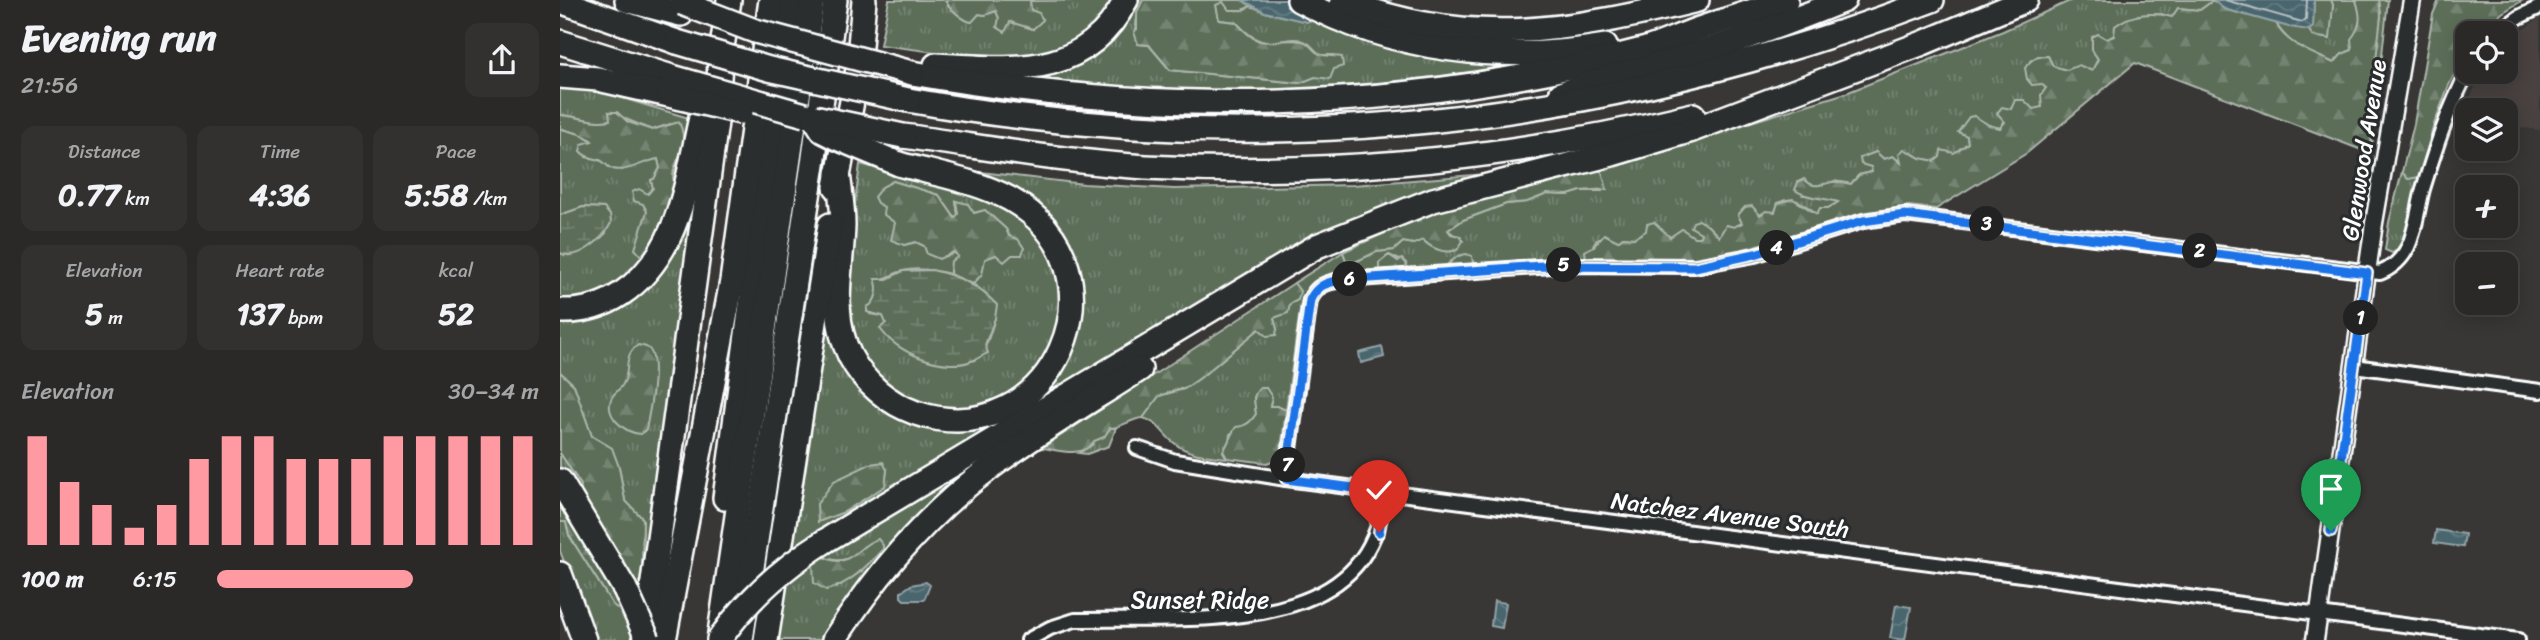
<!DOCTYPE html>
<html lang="en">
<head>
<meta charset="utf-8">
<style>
	body { margin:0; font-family:Sriracha,sans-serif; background:#323130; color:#f1f3f6; height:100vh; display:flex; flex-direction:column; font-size:26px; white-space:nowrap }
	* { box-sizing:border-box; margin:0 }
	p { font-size:23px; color:#a5a6a8 }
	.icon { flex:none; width:38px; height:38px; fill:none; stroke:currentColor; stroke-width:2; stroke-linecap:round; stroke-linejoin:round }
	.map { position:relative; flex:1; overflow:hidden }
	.sheet { display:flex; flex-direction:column; background:#2a2928; width:560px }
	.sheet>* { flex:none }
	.tools { position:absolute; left:1895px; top:21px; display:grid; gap:14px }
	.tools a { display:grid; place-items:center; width:63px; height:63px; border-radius:14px; background:#2a2928; box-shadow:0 4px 18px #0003,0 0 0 2px #464545; font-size:35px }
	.pin { position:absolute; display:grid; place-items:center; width:60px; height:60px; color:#fff; margin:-72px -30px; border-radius:50% 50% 50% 0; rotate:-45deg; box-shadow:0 0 7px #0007 }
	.pin .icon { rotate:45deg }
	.km { position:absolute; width:35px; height:35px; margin:-18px; border-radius:50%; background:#222; color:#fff; font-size:19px; line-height:35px; text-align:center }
	.round { display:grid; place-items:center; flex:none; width:74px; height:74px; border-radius:14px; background:#323130 }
	.head { display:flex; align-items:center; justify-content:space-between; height:119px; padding:0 21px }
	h1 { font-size:38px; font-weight:700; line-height:52px }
	.figures { display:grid; grid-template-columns:repeat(3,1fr); gap:10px; height:119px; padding:7px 21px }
	.figures div { display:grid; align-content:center; border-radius:14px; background:#323130; text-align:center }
	.figures b { font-size:30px; font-weight:700 }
	.figures small { font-size:19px; font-weight:400 }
	.figures p { font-size:19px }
	.chart { height:196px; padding:14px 21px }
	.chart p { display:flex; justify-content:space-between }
	.chart svg { width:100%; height:126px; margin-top:7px; stroke:#ff9aa2; stroke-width:6 }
	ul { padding:0 21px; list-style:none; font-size:23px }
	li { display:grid; grid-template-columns:112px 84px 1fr; align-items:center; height:52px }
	li i { height:18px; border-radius:9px; background:#ff9aa2 }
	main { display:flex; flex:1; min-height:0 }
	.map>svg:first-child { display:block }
	.built { fill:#484340 }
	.grass { fill:url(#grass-tufts); stroke:#adb6ac; stroke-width:2; fill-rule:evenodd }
	.forest { fill:url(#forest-firs); stroke:#adb6ac; stroke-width:2 }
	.wetland { fill:url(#wetland-marsh); stroke:#adb6ac; stroke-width:2 }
	.water { fill:url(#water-waves); stroke:#92a3a7; stroke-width:2 }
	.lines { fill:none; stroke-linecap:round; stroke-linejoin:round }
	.shore { stroke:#b6c1c5; stroke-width:2 }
	.minor-casing { stroke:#fff; stroke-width:18 }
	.tertiary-casing { stroke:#fff; stroke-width:21 }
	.motorway-casing { stroke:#fff; stroke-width:28 }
	.minor { stroke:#2a2d2e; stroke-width:12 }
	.tertiary { stroke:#2a2d2e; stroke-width:16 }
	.motorway { stroke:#2a2d2e; stroke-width:23 }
	.motorway-bridge-casing { stroke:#fff; stroke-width:28; stroke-linecap:butt }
	.motorway-bridge { stroke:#2a2d2e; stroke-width:23 }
	.route-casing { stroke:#fff; stroke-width:14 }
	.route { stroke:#1a73e8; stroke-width:9 }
	.labels { text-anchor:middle; stroke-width:6; stroke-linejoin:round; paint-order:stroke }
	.street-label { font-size:24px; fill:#fff; stroke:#2a2d2e }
</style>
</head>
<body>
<main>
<section class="sheet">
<div class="head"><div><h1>Evening run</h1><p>21:56</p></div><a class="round"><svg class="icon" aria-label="share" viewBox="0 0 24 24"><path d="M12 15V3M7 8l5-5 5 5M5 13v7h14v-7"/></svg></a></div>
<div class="figures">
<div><p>Distance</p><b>0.77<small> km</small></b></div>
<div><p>Time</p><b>4:36</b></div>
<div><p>Pace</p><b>5:58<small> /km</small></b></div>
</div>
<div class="figures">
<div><p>Elevation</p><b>5<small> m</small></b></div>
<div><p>Heart rate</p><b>137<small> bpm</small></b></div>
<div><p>kcal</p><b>52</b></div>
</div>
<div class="chart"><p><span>Elevation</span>30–34 m</p>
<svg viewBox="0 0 160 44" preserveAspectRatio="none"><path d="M5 44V6M15 44V22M25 44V30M35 44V38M45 44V30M55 44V14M65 44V6M75 44V6M85 44V14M95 44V14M105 44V14M115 44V6M125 44V6M135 44V6M145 44V6M155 44V6"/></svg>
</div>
<ul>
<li><b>100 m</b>6:15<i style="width:61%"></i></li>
</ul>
</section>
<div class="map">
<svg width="1980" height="640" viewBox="0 0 1980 640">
	<defs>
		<pattern id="grass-tufts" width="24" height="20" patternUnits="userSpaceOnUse" patternTransform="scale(1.75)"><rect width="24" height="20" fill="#5b6e59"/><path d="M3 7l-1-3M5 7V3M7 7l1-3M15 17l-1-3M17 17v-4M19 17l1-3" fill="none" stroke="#748472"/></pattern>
		<pattern id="forest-firs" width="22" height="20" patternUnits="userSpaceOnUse" patternTransform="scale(1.75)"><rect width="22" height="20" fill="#5b6e59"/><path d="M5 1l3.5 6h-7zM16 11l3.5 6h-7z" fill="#748472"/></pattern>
		<pattern id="wetland-marsh" width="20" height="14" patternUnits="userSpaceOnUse" patternTransform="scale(1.75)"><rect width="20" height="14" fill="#5b6e59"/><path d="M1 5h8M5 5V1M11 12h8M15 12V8" fill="none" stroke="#748472"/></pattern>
		<pattern id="water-waves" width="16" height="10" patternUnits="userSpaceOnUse" patternTransform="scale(1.75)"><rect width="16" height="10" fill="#49656d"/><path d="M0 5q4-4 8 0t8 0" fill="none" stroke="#647c83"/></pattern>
	</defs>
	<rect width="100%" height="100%" fill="#383736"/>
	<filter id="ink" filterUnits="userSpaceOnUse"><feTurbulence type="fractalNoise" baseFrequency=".0143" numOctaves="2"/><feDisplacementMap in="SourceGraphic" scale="14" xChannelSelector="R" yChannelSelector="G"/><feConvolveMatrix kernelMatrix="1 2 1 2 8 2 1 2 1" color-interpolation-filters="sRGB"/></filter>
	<g filter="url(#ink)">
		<!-- built -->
		<polygon class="built" points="1980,18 1980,130 1946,126 1946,110 1908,110 1907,121 1900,120 1922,72 1946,72 1946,41"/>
		<!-- grass -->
		<g class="grass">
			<path d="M329 0H385C389 8 403 20 411 22L419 14 425 15 436 11 439 18 473 29 470 1 558 0 533 32 480 59 398 55 320 45Z"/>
			<path d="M574 0H583C576 14 574 29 578 44L589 45 610 70 740 83 755 77 773 55H760C756 51 752 46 748 43 723 28 711 62 676 22L659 20 655 5 663 1 683 10 691 6 705 12 747 22 755 16 950 63V66C786 96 632 96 466 78L467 76Z"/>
			<path d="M1512 0H1652L1658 2H1651L1640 10 1618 8 1612 18 1602 14 1578 15 1554 35 1532 50 1538 59 1532 71H1507L1493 66 1488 56H1478L1470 61 1467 79 1472 84H1482L1486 88 1482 107 1473 110 1452 109 1440 128 1429 126 1414 116 1407 136 1408 143 1394 154 1380 157 1375 161 1360 158 1352 153 1343 164 1312 166V172L1299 175 1291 184 1274 181 1266 185 1251 186 1243 195 1257 196 1279 202 1257 214C1245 204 1233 194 1218 203L1215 212C1193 216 1177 226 1159 237L1148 226 1141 233 1140 237H1110L1087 231 1074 238 1063 237 1058 241 1037 239 1026 259H986L913 264 914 261H891L886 266 847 268 846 263 829 255 819 263V270C790 272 750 267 741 302L726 410 717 406 709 407 706 388 700 389 694 397 696 414 691 421 670 434 669 444 663 451 667 458C648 456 628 455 613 442 602 433 598 422 583 418L599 396 624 389 640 378 699 329H717L713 318 730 304 737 290 734 283 783 252 786 260 795 262 816 252 834 250 843 242 854 244 863 240C872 249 885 254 897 250L902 241 888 230 903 220 946 204 967 202 987 194 1008 195 1021 191H1042L1037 169 1286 93 1443 31Z"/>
			<path d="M1771 0H1796L1801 16 1792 50 1782 54 1774 63C1754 54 1725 44 1716 23L1749 30 1753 36 1769 38 1773 5Z"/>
			<path d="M1819 0H1828L1812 146C1803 120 1818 46 1821 15Z"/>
			<path d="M0 84 29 88 132 119 117 185 99 244 50 293 0 304V253C15 260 36 243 46 233L44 208 23 207 0 215V128C12 133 22 132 33 141L26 157 42 161 62 170 85 161 98 159 100 168 94 179 91 180 93 188 83 204 87 211 111 206 114 183 112 177 117 163 110 124 92 130 49 112 51 120C34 124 17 116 0 115Z"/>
			<path d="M300 164 441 202 487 242 505 298 494 350 455 394 405 411 355 405 310 373 290 338 288 258ZM333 181 379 195 395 218 398 214 396 201 414 213 425 210 446 229 449 236 436 255 424 259 422 274 413 284 427 294 435 318C431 330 427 349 417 358 412 363 403 361 396 361 358 362 340 352 323 316L310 314 307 308C316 303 319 289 316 280 328 279 333 273 343 271 358 267 376 271 390 274V268L398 257 394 252 388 256 356 242 344 245 336 223 324 207Z"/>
			<path d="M412 171 524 184 614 189 793 185 925 174 926 180 869 194 231 553 267 315H271L274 333 363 423 480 393 514 264 412 177ZM327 470 325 486 284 512Z"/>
			<path d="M1842 172 1848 179 1859 177C1854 194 1847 248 1832 253L1825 250 1829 222Z"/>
			<path d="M127 212 132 213 88 572 82 565 83 519 65 501 59 467 32 437 14 385 0 372V318L38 314ZM94 375 86 429 81 434 53 396 64 384Z"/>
			<polygon points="550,428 556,428 549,446 527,454 519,453 532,445 534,441 544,437"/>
			<path d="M432 451 268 640H218L228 577ZM304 546 302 571 276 588 264 557C277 564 296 559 304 546Z"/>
			<polygon points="0,453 21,485 20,500 0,466"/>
			<polygon points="0,522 6,522 9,535 53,605 66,609 79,640 34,640 0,551"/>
		</g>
		<!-- forest -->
		<g class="forest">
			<path d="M385 0H475L470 1 471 10 479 13 483 20 473 29 450 22 445 32 437 27 439 18 436 11 425 15 419 14 412 22C403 21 389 8 385 0Z"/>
			<path d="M583 0H682L691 6 683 10H669L663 2 656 5 659 20 676 22C705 55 708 36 742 41 751 43 752 51 760 54 765 57 775 55 782 57L783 66 774 69 770 79 755 77 740 83 610 70 589 45 578 44 574 32 577 29V12Z"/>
			<polygon points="1754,0 1771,0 1773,5 1770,39 1753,36 1749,30 1753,27"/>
			<path d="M1796 0H1819L1821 15 1810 114 1812 154 1575 63 1467 153 1376 209 1348 206 1309 212 1160 256 1132 259H1026L1025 251 1034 246 1044 234 1058 241 1063 237 1074 238 1086 231 1087 224 1094 222 1110 237 1122 229 1134 237H1140L1141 233 1131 227 1133 222 1139 220 1148 226 1159 237 1166 225 1174 227 1182 223 1178 215 1185 207 1192 206 1200 215 1206 211 1215 212 1218 203 1233 199 1257 214 1260 208H1269L1278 202C1264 198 1246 198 1235 190L1238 182 1244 179C1254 189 1260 185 1272 182 1277 181 1285 183 1291 184L1299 175 1312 172 1311 167 1301 164 1300 158 1316 152 1324 159 1333 156 1341 163 1339 154 1344 149 1360 158 1375 161 1380 157 1381 150 1394 153 1408 143 1407 136 1398 132 1409 117 1414 116 1429 125 1440 128 1445 122 1437 113 1442 107 1451 109 1455 100H1464L1473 109 1482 107 1481 95 1486 88 1481 84 1472 85 1467 79 1465 68C1471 59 1476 56 1488 56L1493 66 1507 70 1519 65 1532 71 1538 59 1532 50V37L1538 34 1547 39 1554 36 1555 26C1570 14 1593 11 1612 17L1618 8 1640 10 1651 2H1658L1664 9 1716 23C1725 44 1754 54 1774 63L1782 54 1792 50 1791 39C1802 25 1801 16 1796 0Z"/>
			<polygon points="1879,0 1963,0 1942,13 1920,33 1908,33 1907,50 1889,85 1874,124 1859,177 1848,179 1842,172 1854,124 1873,14"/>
			<path d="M49 112H57L68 122 92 130 119 122C133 152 108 162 114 183L105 225 87 255 82 257 75 249 87 211 83 204 74 201 72 192 79 189 88 194 93 188 91 180 94 179 100 168 98 159C84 161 66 173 53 169 48 168 45 162 40 160 31 157 26 158 20 151L22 144 32 141C22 132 12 133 0 128V115C17 116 34 124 50 120Z"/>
			<path d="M1037 169 1042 172 1047 189 1021 191 1008 195 987 194 967 202 946 204 903 220 888 230 891 234 900 236 903 241 897 250C885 254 872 249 863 240L854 244 843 242 834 250 816 252 795 262 786 260 783 252 787 250 851 221 895 205Z"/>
			<polygon points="333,181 379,195 395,218 398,214 396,201 408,204 414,213 425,210 446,229 449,236 458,239 464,248 462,255 452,255 444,262 436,255 425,259 422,274 413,284 390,274 391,261 398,257 394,252 379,259 367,254 364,246 356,242 344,245 331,240 335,223 323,214 324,207 317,203 314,197 322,187"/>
			<polygon points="906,254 912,256 913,264 886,266 898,256"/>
			<polygon points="829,255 838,261 842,259 846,263 847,268 819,270 819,263"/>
			<path d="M734 283 740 291 738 300 730 304 728 313 714 318 717 329 716 335 707 336 699 329 640 378 624 389H618L599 396 583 418C570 419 561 428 550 428L544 437 534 441C523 459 499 450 482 448Z"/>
			<path d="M78 345C81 346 85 346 88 348 101 357 89 415 86 429L81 434C65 434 43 415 52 397 55 392 61 389 63 384 71 370 62 356 78 345Z"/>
			<polygon points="0,372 14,385 32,436 52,448 59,467 65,500 83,519 82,565 88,572 84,607 20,500 21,485 0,453"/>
			<path d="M700 388H706L712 397 710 406H717L726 410 720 458 707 463 667 458 663 451C669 443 670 435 676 427 686 426 690 423 696 414 695 404 691 396 700 388Z"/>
			<polygon points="323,462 327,470 325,486 284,512 258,522 257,504 274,481 310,464"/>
			<polygon points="0,501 66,609 61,611 53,605 9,535 6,522 0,522"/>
			<path d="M318 539 323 545V549C307 566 289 585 266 590L254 583 253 564 259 558 264 557C289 571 298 544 318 539Z"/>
		</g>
		<!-- wetland -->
		<g class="wetland">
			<path d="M23 207 44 208 50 215 51 223C44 238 18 262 0 253V215Z"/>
			<path d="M372 270C399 276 418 285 437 305L435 318 425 345 428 353C423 355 419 358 414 360 386 373 335 353 320 328L326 323 323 316 307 312V307C317 303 319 288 315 279H327L343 271Z"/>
		</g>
		<!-- water -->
		<g class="water">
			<polygon points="682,0 832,0 755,16 747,22 705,12"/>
			<polygon points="1653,0 1754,0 1753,27 1749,30 1729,27 1664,9"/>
			<polygon points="822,347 824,357 801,363 799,353"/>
			<polygon points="1876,530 1905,534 1903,547 1874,543"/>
			<polygon points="366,582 370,585 364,600 344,600 341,597 341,592 351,585"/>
			<polygon points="934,601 946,603 942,628 931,626"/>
			<polygon points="1336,605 1351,607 1345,640 1330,638"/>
		</g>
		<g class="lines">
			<!-- shore -->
			<polyline class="shore" points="1665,0 1742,22 1746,19 1747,0"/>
			<!-- minor casing -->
			<g class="minor-casing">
				<g id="minor">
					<polyline points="1937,33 1959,17 1980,7"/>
					<polyline points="1794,366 1980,391"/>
					<polyline points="577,448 615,461 726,479 1958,640"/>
					<path d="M726 479 750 300C757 285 767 282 783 280L1007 265 1135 266 1195 255 1303 221 1345 215 1820 273C1832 268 1842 259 1848 247 1856 230 1858 208 1863 189 1875 150 1888 108 1908 72"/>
					<path d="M468 640 490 628 515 620C635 617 813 640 824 492"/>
				</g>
			</g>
			<!-- tertiary casing -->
			<g class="tertiary-casing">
				<polyline id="tertiary" points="1755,640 1814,223 1852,0"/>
			</g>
			<!-- motorway casing -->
			<g class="motorway-casing">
				<g id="motorway">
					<polyline points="67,0 121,14"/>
					<path d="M739 0C832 50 942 64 1045 46"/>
					<path d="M782 0C906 50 1012 31 1137 0"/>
					<polyline points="0,1 117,42"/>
					<polyline points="0,42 112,77"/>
					<path d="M376 65C453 69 524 80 566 0"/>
					<path d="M352 73C603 117 839 114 1086 49 1103 44 1119 36 1136 30 1166 20 1196 10 1226 0"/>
					<polyline points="0,76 38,79 109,95"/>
					<path d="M1001 94C1047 75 1095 66 1141 52 1190 37 1237 19 1284 0"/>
					<path d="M348 100C699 163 1039 127 1372 0"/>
					<path d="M343 136C424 147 505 162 586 167 769 177 955 158 1133 115"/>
					<path d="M278 173C280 190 283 208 283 225 282 270 269 314 290 356 304 383 328 403 356 413 492 458 575 269 450 199 417 181 375 174 339 164"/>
					<polyline points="276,187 298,69 304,0"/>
					<path d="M0 311C21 312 43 306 61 294 121 254 127 178 142 113L151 100"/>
					<polyline points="0,481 65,589"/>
					<polyline points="165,498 232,0"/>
					<polyline points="265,541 757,246 873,200 1052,154 1132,130 1363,43 1466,0"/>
					<polyline points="0,574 24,640"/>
					<polyline points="85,640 157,115 160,61 169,0"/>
					<polyline points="104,640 172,281 211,0"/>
					<polyline points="159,640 252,0"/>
					<polyline points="181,640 254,157 275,0"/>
					<polyline points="206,640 270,225"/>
					<path d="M274 640C316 575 365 516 427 470 476 433 529 402 580 369"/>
				</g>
			</g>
			<!-- minor -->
			<use href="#minor" class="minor"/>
			<!-- tertiary -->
			<use href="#tertiary" class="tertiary"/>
			<!-- motorway -->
			<use href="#motorway" class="motorway"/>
			<!-- motorway-bridge casing -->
			<g class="motorway-bridge-casing">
				<g id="motorway-bridge">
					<polyline points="122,3 195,31 352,73"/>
					<polyline points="117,42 209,69 348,100"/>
					<polyline points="112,77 245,115"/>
					<polyline points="109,95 181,112"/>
					<polyline points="254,117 263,131 277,138 339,164"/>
					<polyline points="254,117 343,136"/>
					<polyline points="65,589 88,640"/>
					<path d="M159 640C186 600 224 567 265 541"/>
				</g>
			</g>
			<!-- motorway-bridge -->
			<use href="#motorway-bridge" class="motorway-bridge"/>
		</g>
	</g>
	<g class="lines" filter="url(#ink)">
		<!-- route casing -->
		<g class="route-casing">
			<path id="route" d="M819 532 824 492 726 479 750 300C757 285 767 282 783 280L982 266 1135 267 1195 254 1303 221 1345 215 1807 273 1771 531"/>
		</g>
		<!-- route -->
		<use href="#route" class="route"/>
	</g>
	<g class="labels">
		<!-- street labels -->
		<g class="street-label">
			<text transform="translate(1804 150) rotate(-81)" y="8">Glenwood Avenue</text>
			<text transform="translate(1170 515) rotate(7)" y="8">Natchez Avenue South</text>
			<text x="640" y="608">Sunset Ridge</text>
		</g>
	</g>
</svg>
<div class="tools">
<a><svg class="icon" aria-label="locate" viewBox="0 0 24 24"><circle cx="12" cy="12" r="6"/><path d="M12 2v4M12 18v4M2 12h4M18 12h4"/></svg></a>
<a><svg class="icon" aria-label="layers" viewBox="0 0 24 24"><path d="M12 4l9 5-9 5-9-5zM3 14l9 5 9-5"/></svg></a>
<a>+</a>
<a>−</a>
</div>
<div class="pin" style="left:1771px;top:531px;background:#1e9e55"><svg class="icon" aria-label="arrive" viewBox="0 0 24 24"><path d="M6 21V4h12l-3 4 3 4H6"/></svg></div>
<div class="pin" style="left:819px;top:532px;background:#d93025"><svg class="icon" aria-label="check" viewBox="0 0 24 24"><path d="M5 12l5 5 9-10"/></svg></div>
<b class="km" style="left:1801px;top:318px">1</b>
<b class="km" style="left:1640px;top:251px">2</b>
<b class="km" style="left:1427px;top:224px">3</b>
<b class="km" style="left:1217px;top:248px">4</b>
<b class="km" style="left:1004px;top:265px">5</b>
<b class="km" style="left:790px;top:279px">6</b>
<b class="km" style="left:728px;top:465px">7</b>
</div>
</main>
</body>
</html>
